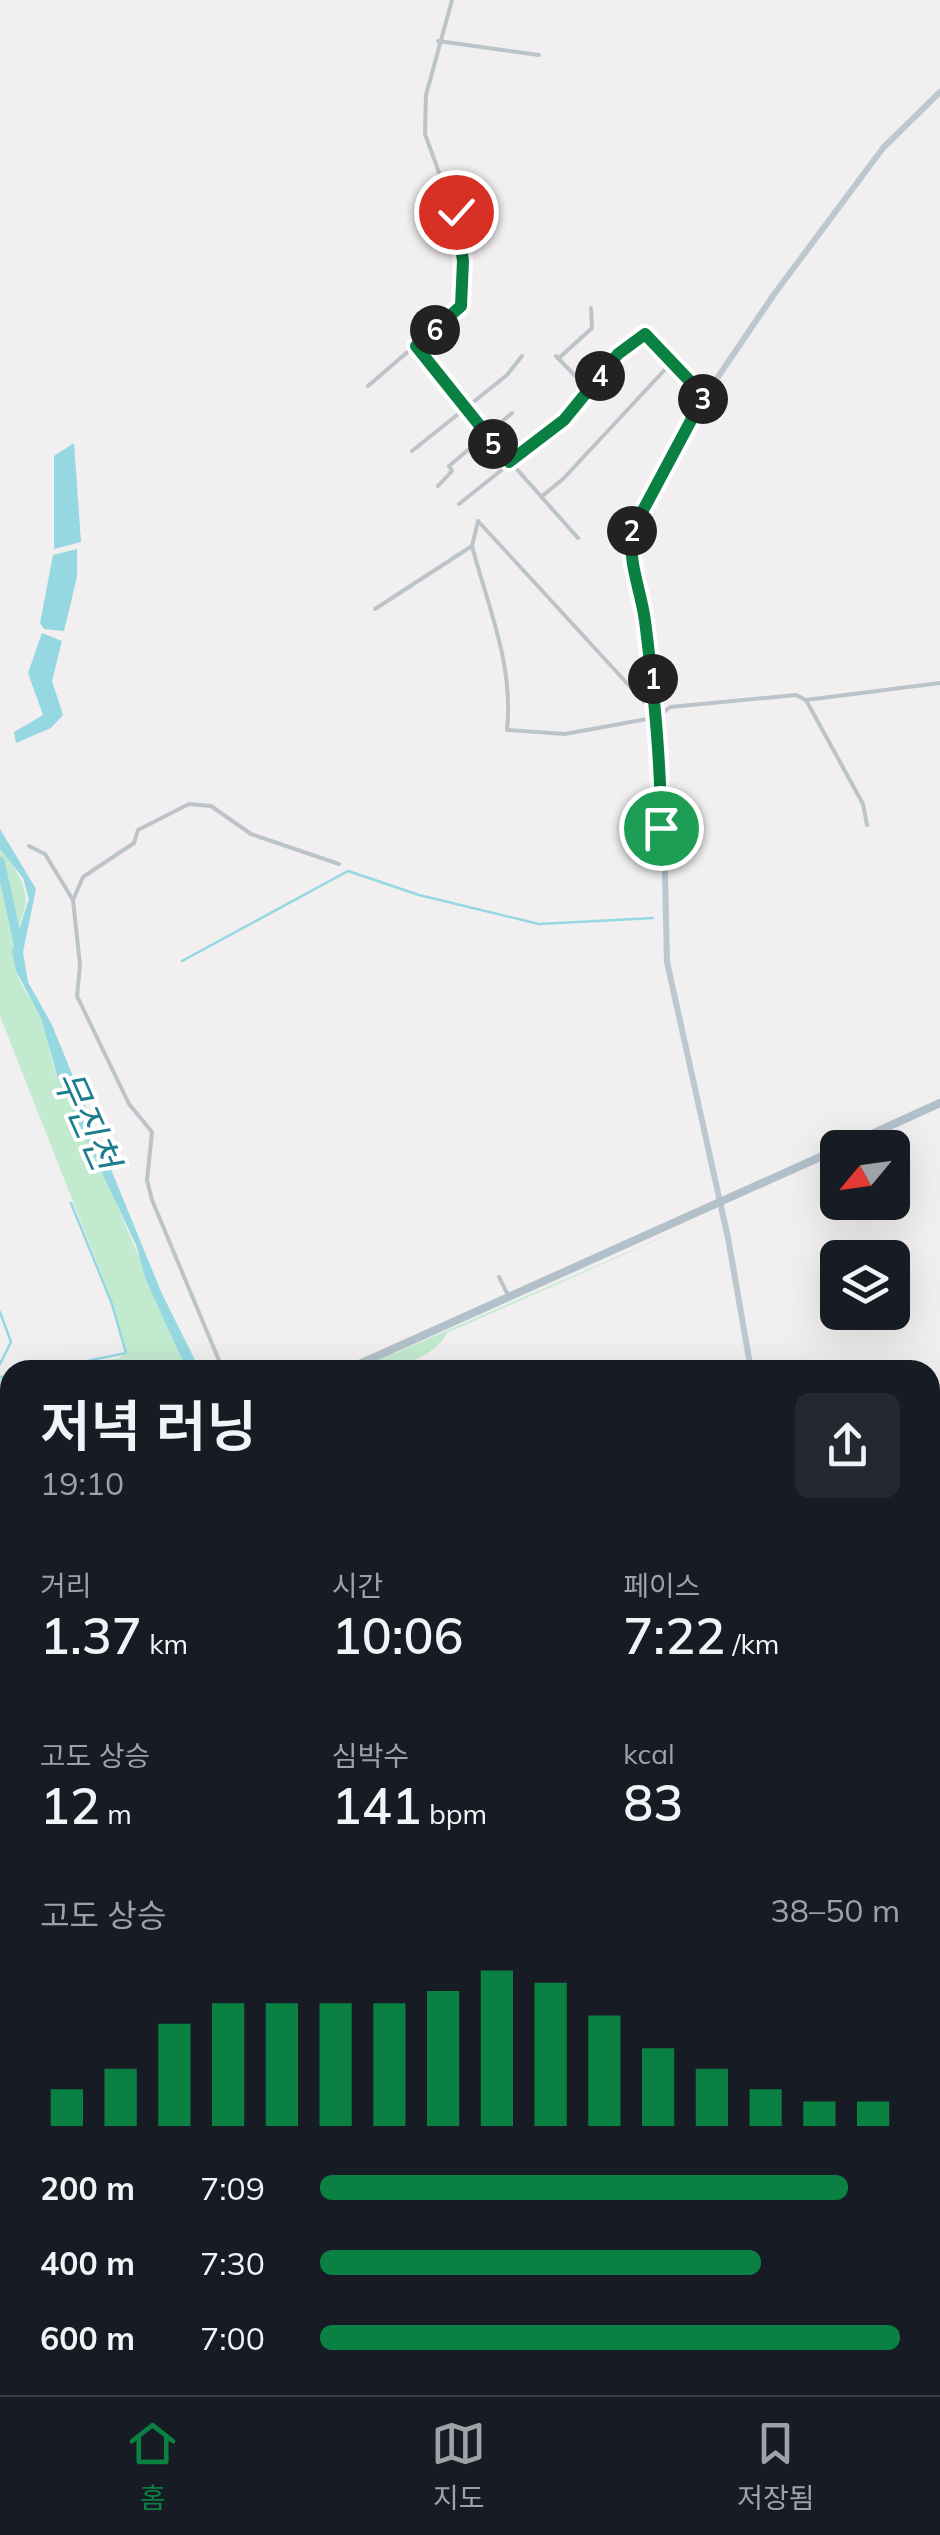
<!DOCTYPE html>
<html lang="ko">
<head>
<meta charset="utf-8">
<style>
	body { margin:0; font-family:Mulish,"Noto Sans KR",sans-serif; background:#242831; color:#f1f3f6; height:100vh; display:flex; flex-direction:column; font-size:38px; white-space:nowrap }
	* { box-sizing:border-box; margin:0 }
	p { font-size:32px; color:#9ea1a6 }
	.icon { flex:none; width:55px; height:55px; fill:none; stroke:currentColor; stroke-width:2; stroke-linecap:round; stroke-linejoin:round }
	.map { position:relative; flex:1; overflow:hidden }
	.drawer { position:absolute; left:0px; top:1360px; width:940px; height:1035px; display:flex; flex-direction:column; background:#171b24; border-radius:30px 30px 0 0; box-shadow:0 10px 40px #0002 }
	.drawer>* { flex:none }
	.needle { width:65px; rotate:241deg }
	.fabs { position:absolute; left:820px; top:1130px; display:grid; gap:20px }
	.fabs a { display:grid; place-items:center; width:90px; height:90px; border-radius:15px; background:#171b24; box-shadow:0 10px 40px #0002; font-size:50px }
	.pin { position:absolute; display:grid; place-items:center; width:85px; height:85px; color:#fff; margin:-42px; border:5px solid #fff; border-radius:50%; box-shadow:0 2px 10px #0007 }
	.km { position:absolute; width:50px; height:50px; margin:-25px; border-radius:50%; background:#222; color:#fff; font-size:28px; line-height:50px; text-align:center }
	.round { display:grid; place-items:center; flex:none; width:105px; height:105px; border-radius:15px; background:#242831 }
	.overview { display:flex; align-items:center; justify-content:space-between; height:170px; padding:0 40px }
	h1 { font-size:55px; font-weight:600; line-height:75px }
	.figures { display:grid; grid-template-columns:repeat(3,1fr); gap:15px; height:170px; padding:10px 40px }
	.figures div { display:grid; align-content:center }
	.figures b { font-size:50px; font-weight:600 }
	.figures small { font-size:28px; font-weight:400 }
	.figures p { font-size:28px }
	.chart { height:280px; padding:20px 40px }
	.chart p { display:flex; justify-content:space-between }
	.chart svg { width:100%; height:180px; margin-top:10px; stroke:#0b8043; stroke-width:6 }
	ul { padding:0 40px; list-style:none; font-size:32px }
	li { display:grid; grid-template-columns:160px 120px 1fr; align-items:center; height:75px }
	li i { height:25px; border-radius:12px; background:#0b8043 }
	.tab-bar { display:flex; justify-content:space-around; align-items:center; height:140px; border-top:2px solid #363941; background:#171b24; font-size:28px; color:#9ea1a6 }
	.tab-bar a { display:grid; justify-items:center; gap:5px }
	.tab-bar .active { color:#0b8043 }
	.map>svg:first-child { display:block }
	.green { fill:#c2eacf }
	.water { fill:#95d8e2 }
	.lines { fill:none; stroke-linecap:round; stroke-linejoin:round }
	.stream { stroke:#95d8e2; stroke-width:2.5 }
	.river { stroke:#95d8e2; stroke-width:9 }
	.minor { stroke:#bcc4ca; stroke-width:4 }
	.secondary { stroke:#bdc7ce; stroke-width:6 }
	.primary { stroke:#b2c0ca; stroke-width:8 }
	.route-casing { stroke:#fff; stroke-width:20 }
	.route { stroke:#0b8043; stroke-width:12 }
	.labels { text-anchor:middle; stroke-width:8; stroke-linejoin:round; paint-order:stroke }
	.water-label { font-size:38px; font-style:italic; fill:#1c7e8c; stroke:#fff }
</style>
</head>
<body>
<div class="map">
<svg width="940" height="2395" viewBox="0 0 940 2395">
	<rect width="100%" height="100%" fill="#f1efef"/>
	<!-- green -->
	<g class="green">
		<path d="M0 849C56 915 0 916 17 974 22 990 36 1004 42 1020 49 1038 50 1063 58 1079 108 1172 143 1273 187 1370H47L119 1358 127 1353 113 1303 0 1016Z"/>
		<path d="M713 1215 447 1333C432 1362 386 1370 356 1370Z"/>
		<polygon points="10,1378 10,1417 0,1417 0,1379"/>
	</g>
	<!-- water -->
	<g class="water">
		<polygon points="74,443 81,542 54,549 54,456"/>
		<polygon points="77,549 77,577 64,631 44,629 40,623 53,555"/>
		<polygon points="42,633 62,641 52,681 63,715 51,728 16,743 14,732 43,715 28,673"/>
		<polygon points="0,829 36,889 23,952 28,982 52,1025 162,1294 200,1370 187,1370 146,1280 136,1245 58,1079 41,1018 16,971 12,951 29,899 23,878 0,849"/>
	</g>
	<g class="lines">
		<!-- stream -->
		<g class="stream">
			<polyline points="182,961 348,871 419,895 539,924 653,918"/>
			<polyline points="0,1312 11,1342 0,1364"/>
			<polyline points="43,1370 126,1353 112,1304 71,1203"/>
			<polyline points="0,1377 10,1376"/>
			<polyline points="930,1847 940,1848"/>
			<polyline points="603,2385 605,2395"/>
		</g>
		<!-- river -->
		<polyline class="river" points="0,861 19,947"/>
		<!-- minor -->
		<g class="minor">
			<polyline points="438,41 539,55"/>
			<polyline points="416,346 465,411 578,538"/>
			<polyline points="559,358 592,328 591,308"/>
			<polyline points="672,362 703,394"/>
			<polyline points="368,386 461,306 461,233 425,134 426,95 452,0"/>
			<polyline points="412,451 507,375 522,356"/>
			<polyline points="438,486 452,471 449,466 512,413"/>
			<polyline points="541,497 563,479 672,362 645,334 618,354 589,390"/>
			<polyline points="459,504 564,420 589,390 556,356"/>
			<polyline points="478,521 658,717"/>
			<path d="M472 546C488 607 514 665 507 730L565 734 658 717 670 707 796 695 806 700 863 804 867 825"/>
			<polyline points="375,609 472,546 478,521"/>
			<polyline points="806,700 940,683"/>
			<polyline points="29,846 45,854 73,900"/>
			<polyline points="499,1277 509,1297"/>
			<polyline points="223,1370 152,1200 147,1180 152,1132 129,1104 77,996 80,965 73,900 83,877 134,843 138,830 189,804 211,806 251,834 339,864"/>
			<polyline points="930,1474 940,1468"/>
			<polyline points="930,1670 940,1665"/>
			<polyline points="930,1677 940,1694"/>
			<polyline points="930,1775 940,1769"/>
			<polyline points="930,1890 940,1890"/>
			<polyline points="0,1916 10,1925"/>
			<polyline points="930,2185 940,2179"/>
			<polyline points="930,2224 940,2219"/>
			<polyline points="655,2395 666,2395"/>
			<polyline points="681,2395 694,2385"/>
			<polyline points="724,2395 737,2385"/>
		</g>
		<!-- secondary -->
		<g class="secondary">
			<polyline points="751,1370 728,1238 667,962 662,746 644,614 629,555 631,531 705,396 775,293 883,148 940,92"/>
			<polyline points="778,2385 781,2395"/>
		</g>
		<!-- primary -->
		<g class="primary">
			<polyline points="841,1148 940,1103"/>
			<polyline points="346,1370 838,1149"/>
			<polyline points="0,1526 10,1522"/>
		</g>
	</g>
	<g class="lines">
		<!-- route casing -->
		<g class="route-casing">
			<path id="route" d="M456 212 463 261 461 306 416 346 509 462 564 420 618 354 645 334 704 396 632 531C628 564 641 590 645 621 654 691 661 758 661 828"/>
		</g>
		<!-- route -->
		<use href="#route" class="route"/>
	</g>
	<g class="labels">
		<!-- water labels -->
		<g class="water-label">
			<text transform="translate(86 1120) rotate(66)" y="13">무진천</text>
		</g>
	</g>
</svg>
<div class="fabs">
<a><svg class="needle" viewBox="-14 -14 28 28"><path d="M0-13l5 13h-10z" fill="#e53935"/><path d="M0 13l5-13h-10z" fill="#9ea1a6"/></svg></a>
<a><svg class="icon" aria-label="layers" viewBox="0 0 24 24"><path d="M12 4l9 5-9 5-9-5zM3 14l9 5 9-5"/></svg></a>
</div>
<div class="pin" style="left:661px;top:828px;background:#1e9e55"><svg class="icon" aria-label="arrive" viewBox="0 0 24 24"><path d="M6 21V4h12l-3 4 3 4H6"/></svg></div>
<div class="pin" style="left:456px;top:212px;background:#d93025"><svg class="icon" aria-label="check" viewBox="0 0 24 24"><path d="M5 12l5 5 9-10"/></svg></div>
<b class="km" style="left:653px;top:679px">1</b>
<b class="km" style="left:632px;top:531px">2</b>
<b class="km" style="left:703px;top:399px">3</b>
<b class="km" style="left:600px;top:376px">4</b>
<b class="km" style="left:493px;top:444px">5</b>
<b class="km" style="left:435px;top:330px">6</b>
<section class="drawer">
<div class="overview"><div><h1>저녁 러닝</h1><p>19:10</p></div><a class="round"><svg class="icon" aria-label="share" viewBox="0 0 24 24"><path d="M12 15V3M7 8l5-5 5 5M5 13v7h14v-7"/></svg></a></div>
<div class="figures">
<div><p>거리</p><b>1.37<small> km</small></b></div>
<div><p>시간</p><b>10:06</b></div>
<div><p>페이스</p><b>7:22<small> /km</small></b></div>
</div>
<div class="figures">
<div><p>고도 상승</p><b>12<small> m</small></b></div>
<div><p>심박수</p><b>141<small> bpm</small></b></div>
<div><p>kcal</p><b>83</b></div>
</div>
<div class="chart"><p><span>고도 상승</span>38–50 m</p>
<svg viewBox="0 0 160 44" preserveAspectRatio="none"><path d="M5 44V35M15 44V30M25 44V19M35 44V14M45 44V14M55 44V14M65 44V14M75 44V11M85 44V6M95 44V9M105 44V17M115 44V25M125 44V30M135 44V35M145 44V38M155 44V38"/></svg>
</div>
<ul>
<li><b>200 m</b>7:09<i style="width:91%"></i></li>
<li><b>400 m</b>7:30<i style="width:76%"></i></li>
<li><b>600 m</b>7:00<i style="width:100%"></i></li>
</ul>
</section>
</div>
<nav class="tab-bar">
<a class="active"><svg class="icon" aria-label="home" viewBox="0 0 24 24"><path d="M3 11l9-7 9 7M6 9v11h12V9"/></svg>홈</a>
<a><svg class="icon" aria-label="map" viewBox="0 0 24 24"><path d="M3 6l6-2 6 2 6-2v14l-6 2-6-2-6 2zM9 4v14M15 6v14"/></svg>지도</a>
<a><svg class="icon" aria-label="saved" viewBox="0 0 24 24"><path d="M7 4h10v16l-5-4-5 4z"/></svg>저장됨</a>
</nav>
</body>
</html>
